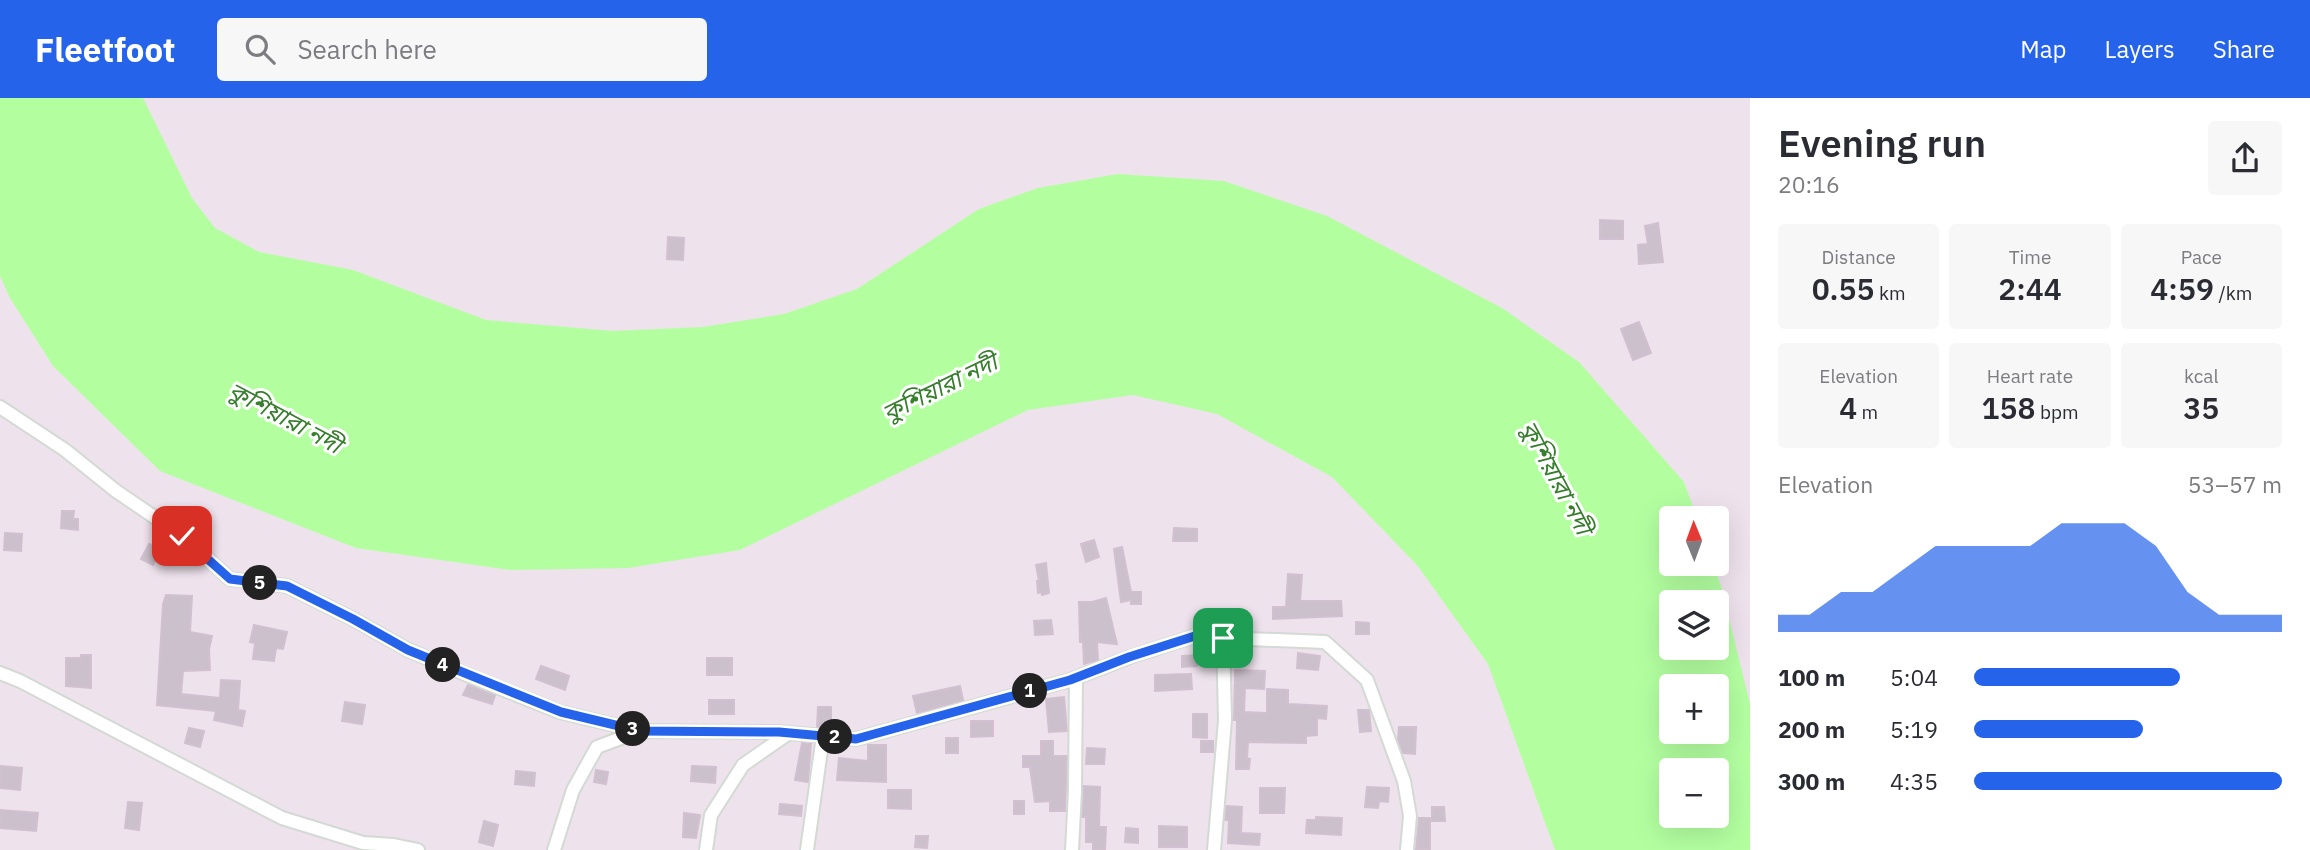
<!DOCTYPE html>
<html lang="en">
<head>
<meta charset="utf-8">
<style>
	body { margin:0; font-family:"IBM Plex Sans","Noto Sans Bengali",sans-serif; background:#f7f7f7; color:#2b2b33; height:100vh; display:flex; flex-direction:column; font-size:26px; white-space:nowrap }
	* { box-sizing:border-box; margin:0 }
	p { font-size:23px; color:#7c7c81 }
	.icon { flex:none; width:38px; height:38px; fill:none; stroke:currentColor; stroke-width:2; stroke-linecap:round; stroke-linejoin:round }
	.map { position:relative; flex:1; overflow:hidden }
	.sheet { display:flex; flex-direction:column; background:#fff; width:560px }
	.sheet>* { flex:none }
	.needle { width:46px; rotate:359deg }
	.buttons { position:absolute; left:1659px; top:408px; display:grid; gap:14px }
	.buttons a { display:grid; place-items:center; width:70px; height:70px; border-radius:7px; background:#fff; box-shadow:0 7px 28px #0002; font-size:35px }
	.pin { position:absolute; display:grid; place-items:center; width:60px; height:60px; color:#fff; margin:-30px; border-radius:14px; box-shadow:0 4px 10px #0006 }
	.km { position:absolute; width:35px; height:35px; margin:-18px; border-radius:50%; background:#222; color:#fff; font-size:19px; line-height:35px; text-align:center }
	.round { display:grid; place-items:center; flex:none; width:74px; height:74px; border-radius:7px; background:#f7f7f7 }
	.head { display:flex; align-items:center; justify-content:space-between; height:119px; padding:0 28px }
	h1 { font-size:38px; font-weight:600; line-height:52px }
	.figures { display:grid; grid-template-columns:repeat(3,1fr); gap:10px; height:119px; padding:7px 28px }
	.figures div { display:grid; align-content:center; border-radius:7px; background:#f7f7f7; text-align:center }
	.figures b { font-size:30px; font-weight:600 }
	.figures small { font-size:19px; font-weight:400 }
	.figures p { font-size:19px }
	.chart { height:196px; padding:14px 28px }
	.chart p { display:flex; justify-content:space-between }
	.chart svg { width:100%; height:126px; margin-top:7px; fill:#2563eb; opacity:.7 }
	ul { padding:0 28px; list-style:none; font-size:23px }
	li { display:grid; grid-template-columns:112px 84px 1fr; align-items:center; height:52px }
	li i { height:18px; border-radius:9px; background:#2563eb }
	header { display:flex; align-items:center; gap:42px; box-sizing:border-box; height:98px; padding:0 35px; background:#2563eb; color:#fff }
	header strong { font-size:33px }
	nav { display:flex; gap:38px; margin-inline-start:auto; font-size:24px }
	.search { width:490px; height:63px; background:#f7f7f7; display:flex; align-items:center; gap:18px; box-sizing:border-box; padding:0 24px; border-radius:7px; color:#7c7c81; font-size:26px }
	main { display:flex; flex:1; min-height:0 }
	.map>svg:first-child { display:block }
	.water { fill:#b3ffa0; fill-rule:evenodd }
	.building { fill:#cbc0cb; stroke:#d2c0d1; stroke-width:2 }
	.lines { fill:none; stroke-linecap:round; stroke-linejoin:round }
	.minor-casing { stroke:#d3dad3; stroke-width:16 }
	.minor { stroke:#fff; stroke-width:12 }
	.route-casing { stroke:#fff; stroke-width:14 }
	.route { stroke:#2563eb; stroke-width:9 }
	.labels { text-anchor:middle; stroke-width:6; stroke-linejoin:round; paint-order:stroke }
	.water-label { font-size:24px; font-style:italic; fill:#377e2d; stroke:#fff }
</style>
</head>
<body>
<header>
<strong>Fleetfoot</strong>
<div class="search"><svg class="icon" aria-label="search" viewBox="0 0 24 24"><circle cx="10" cy="10" r="6"/><path d="M15 15l6 6"/></svg>Search here</div>
<nav><a>Map</a><a>Layers</a><a>Share</a></nav>
</header>
<main>
<div class="map">
<svg width="1750" height="752" viewBox="0 0 1750 752">
	<rect width="100%" height="100%" fill="#eee2ec"/>
	<!-- water -->
	<path class="water" d="M0 0H143L192 100 215 130 259 154 353 172 486 222 613 233 703 229 784 216 857 191 979 111 1038 90 1118 76 1224 83 1327 118 1502 210 1579 264 1684 384 1697 420H1671V466H1713L1721 488 1750 606V752H1555L1488 566 1417 467 1332 379 1217 316 1133 297 1028 312 740 452 628 470 510 472 356 450 160 373 53 268 10 200 0 178ZM1671 504H1717V550H1671ZM1671 588H1717V634H1671ZM1671 672H1717V718H1671Z"/>
	<!-- building -->
	<g class="building">
		<polygon points="1600,122 1623,123 1623,141 1600,141"/>
		<polygon points="1658,125 1663,164 1639,166 1638,147 1648,146 1645,128"/>
		<polygon points="668,139 684,140 683,162 667,161"/>
		<polygon points="1639,224 1651,255 1633,262 1621,231"/>
		<polygon points="62,413 74,413 73,421 78,421 78,432 61,430"/>
		<polygon points="1174,430 1197,431 1197,443 1173,443"/>
		<polygon points="5,435 22,436 21,453 4,452"/>
		<polygon points="1094,442 1099,459 1086,464 1081,446"/>
		<polygon points="149,446 161,451 153,467 141,461"/>
		<polygon points="1122,449 1131,494 1141,494 1141,506 1131,506 1131,502 1121,504 1114,451"/>
		<polygon points="1046,465 1049,495 1042,497 1041,494 1038,495 1037,483 1039,483 1036,467"/>
		<polygon points="1288,476 1302,477 1300,503 1341,503 1342,518 1273,521 1273,509 1286,509"/>
		<polygon points="166,497 192,498 190,534 212,538 209,551 210,572 183,573 181,596 220,600 221,582 240,583 238,612 245,613 242,628 214,622 216,613 157,607 163,506"/>
		<polygon points="1106,500 1117,546 1097,544 1098,562 1084,566 1083,544 1080,544 1079,504 1092,504"/>
		<polygon points="1051,522 1053,536 1035,537 1034,523"/>
		<polygon points="1356,524 1369,525 1369,536 1356,536"/>
		<polygon points="254,527 287,534 283,551 276,550 274,563 253,561 255,545 250,544"/>
		<polygon points="1298,555 1320,558 1318,572 1297,570"/>
		<polygon points="81,557 91,557 91,590 66,588 66,560 81,560"/>
		<polygon points="1197,557 1197,568 1182,569 1182,558"/>
		<rect x="707" y="560" width="25" height="17"/>
		<polygon points="541,568 569,578 565,592 536,581"/>
		<polygon points="1235,572 1265,573 1264,591 1245,590 1244,614 1267,615 1267,591 1288,592 1288,606 1327,608 1326,621 1317,620 1317,637 1306,638 1306,645 1248,644 1247,660 1250,661 1249,671 1236,671 1237,622 1234,622"/>
		<polygon points="1191,576 1192,591 1155,593 1155,577"/>
		<polygon points="468,587 495,597 492,606 463,597"/>
		<polygon points="960,588 963,602 917,615 913,598"/>
		<polygon points="1064,599 1067,633 1049,634 1046,601"/>
		<rect x="709" y="602" width="25" height="14"/>
		<polygon points="345,604 365,607 362,626 342,623"/>
		<polygon points="818,609 831,609 831,630 817,629"/>
		<polygon points="1358,612 1369,612 1371,633 1360,634"/>
		<polygon points="1193,616 1207,616 1207,640 1193,639"/>
		<polygon points="971,623 993,623 993,638 971,639"/>
		<polygon points="1399,629 1416,629 1415,656 1403,655 1398,642"/>
		<polygon points="189,630 204,633 200,649 185,645"/>
		<rect x="946" y="640" width="12" height="15"/>
		<polygon points="1041,643 1053,643 1053,658 1067,658 1065,713 1050,713 1050,703 1035,704 1030,669 1023,669 1023,658 1041,658"/>
		<rect x="1201" y="643" width="12" height="11"/>
		<polygon points="802,645 811,646 808,684 795,682"/>
		<polygon points="868,647 886,647 886,684 837,682 839,660 868,663"/>
		<polygon points="1087,650 1105,651 1104,666 1086,666"/>
		<polygon points="0,668 22,670 20,692 0,690"/>
		<polygon points="692,668 716,669 715,685 691,683"/>
		<polygon points="596,672 608,674 606,686 594,684"/>
		<polygon points="516,673 535,675 534,688 515,686"/>
		<polygon points="1084,688 1100,689 1099,729 1106,729 1105,752 1093,752 1093,744 1086,744 1086,719 1082,719"/>
		<polygon points="1367,689 1389,690 1388,704 1379,703 1378,710 1365,709"/>
		<polygon points="1260,690 1285,690 1284,715 1260,715"/>
		<polygon points="888,692 911,692 911,711 888,710"/>
		<rect x="1014" y="703" width="10" height="13"/>
		<polygon points="128,704 142,705 139,732 125,730"/>
		<polygon points="780,706 802,708 801,718 779,716"/>
		<polygon points="1226,708 1242,709 1241,735 1260,736 1259,747 1228,745 1229,722 1225,722"/>
		<polygon points="1432,709 1444,709 1445,723 1432,723"/>
		<polygon points="0,712 38,715 36,733 0,730"/>
		<polygon points="684,715 700,717 696,740 683,739"/>
		<polygon points="1316,719 1342,720 1341,737 1306,735 1307,722 1316,722"/>
		<polygon points="1419,720 1430,720 1430,752 1416,752"/>
		<polygon points="484,723 498,727 493,748 479,744"/>
		<polygon points="1159,728 1187,729 1187,749 1159,749"/>
		<polygon points="1126,730 1138,731 1138,745 1125,744"/>
		<polygon points="916,738 928,738 927,750 915,749"/>
	</g>
	<g class="lines">
		<!-- minor casing -->
		<g class="minor-casing">
			<g id="minor">
				<polyline points="0,309 65,352 116,393 182,438 230,481 287,488 353,521 408,552 492,587 560,614 639,633"/>
				<polyline points="0,575 20,583 282,720 363,745 394,747 418,752"/>
				<polyline points="554,752 573,692 597,649 640,633 779,634 856,641 1070,582 1130,559 1198,537 1223,540 1325,544 1367,582 1404,683 1410,718 1407,752"/>
				<polyline points="706,752 711,717 743,667 789,635"/>
				<polyline points="807,752 823,638"/>
				<polyline points="1072,752 1075,693 1076,580"/>
				<polyline points="1214,752 1225,622 1223,540"/>
			</g>
		</g>
		<!-- minor -->
		<use href="#minor" class="minor"/>
	</g>
	<g class="lines">
		<!-- route casing -->
		<g class="route-casing">
			<polyline id="route" points="182,438 230,481 287,488 353,521 408,552 561,614 640,633 779,634 856,641 1070,582 1129,559 1198,537 1223,540"/>
		</g>
		<!-- route -->
		<use href="#route" class="route"/>
	</g>
	<g class="labels">
		<!-- water labels -->
		<g class="water-label">
			<text transform="translate(940 290) rotate(-26)" y="8">কুশিয়ারা নদী</text>
			<text transform="translate(285 320) rotate(28)" y="8">কুশিয়ারা নদী</text>
			<text transform="translate(1556 380) rotate(62)" y="8">কুশিয়ারা নদী</text>
		</g>
	</g>
</svg>
<div class="buttons">
<a><svg class="needle" viewBox="-14 -14 28 28"><path d="M0-13l5 13h-10z" fill="#e53935"/><path d="M0 13l5-13h-10z" fill="#7c7c81"/></svg></a>
<a><svg class="icon" aria-label="layers" viewBox="0 0 24 24"><path d="M12 4l9 5-9 5-9-5zM3 14l9 5 9-5"/></svg></a>
<a>+</a>
<a>−</a>
</div>
<div class="pin" style="left:1223px;top:540px;background:#1e9e55"><svg class="icon" aria-label="arrive" viewBox="0 0 24 24"><path d="M6 21V4h12l-3 4 3 4H6"/></svg></div>
<div class="pin" style="left:182px;top:438px;background:#d93025"><svg class="icon" aria-label="check" viewBox="0 0 24 24"><path d="M5 12l5 5 9-10"/></svg></div>
<b class="km" style="left:1030px;top:593px">1</b>
<b class="km" style="left:835px;top:639px">2</b>
<b class="km" style="left:633px;top:631px">3</b>
<b class="km" style="left:443px;top:567px">4</b>
<b class="km" style="left:260px;top:485px">5</b>
</div>
<section class="sheet">
<div class="head"><div><h1>Evening run</h1><p>20:16</p></div><a class="round"><svg class="icon" aria-label="share" viewBox="0 0 24 24"><path d="M12 15V3M7 8l5-5 5 5M5 13v7h14v-7"/></svg></a></div>
<div class="figures">
<div><p>Distance</p><b>0.55<small> km</small></b></div>
<div><p>Time</p><b>2:44</b></div>
<div><p>Pace</p><b>4:59<small> /km</small></b></div>
</div>
<div class="figures">
<div><p>Elevation</p><b>4<small> m</small></b></div>
<div><p>Heart rate</p><b>158<small> bpm</small></b></div>
<div><p>kcal</p><b>35</b></div>
</div>
<div class="chart"><p><span>Elevation</span>53–57 m</p>
<svg viewBox="0 0 160 44" preserveAspectRatio="none"><path d="M0 44V38L10 38L20 30L30 30L40 22L50 14L60 14L70 14L80 14L90 6L100 6L110 6L120 14L130 30L140 38L150 38L160 38V44z"/></svg>
</div>
<ul>
<li><b>100 m</b>5:04<i style="width:67%"></i></li>
<li><b>200 m</b>5:19<i style="width:55%"></i></li>
<li><b>300 m</b>4:35<i style="width:100%"></i></li>
</ul>
</section>
</main>
</body>
</html>
